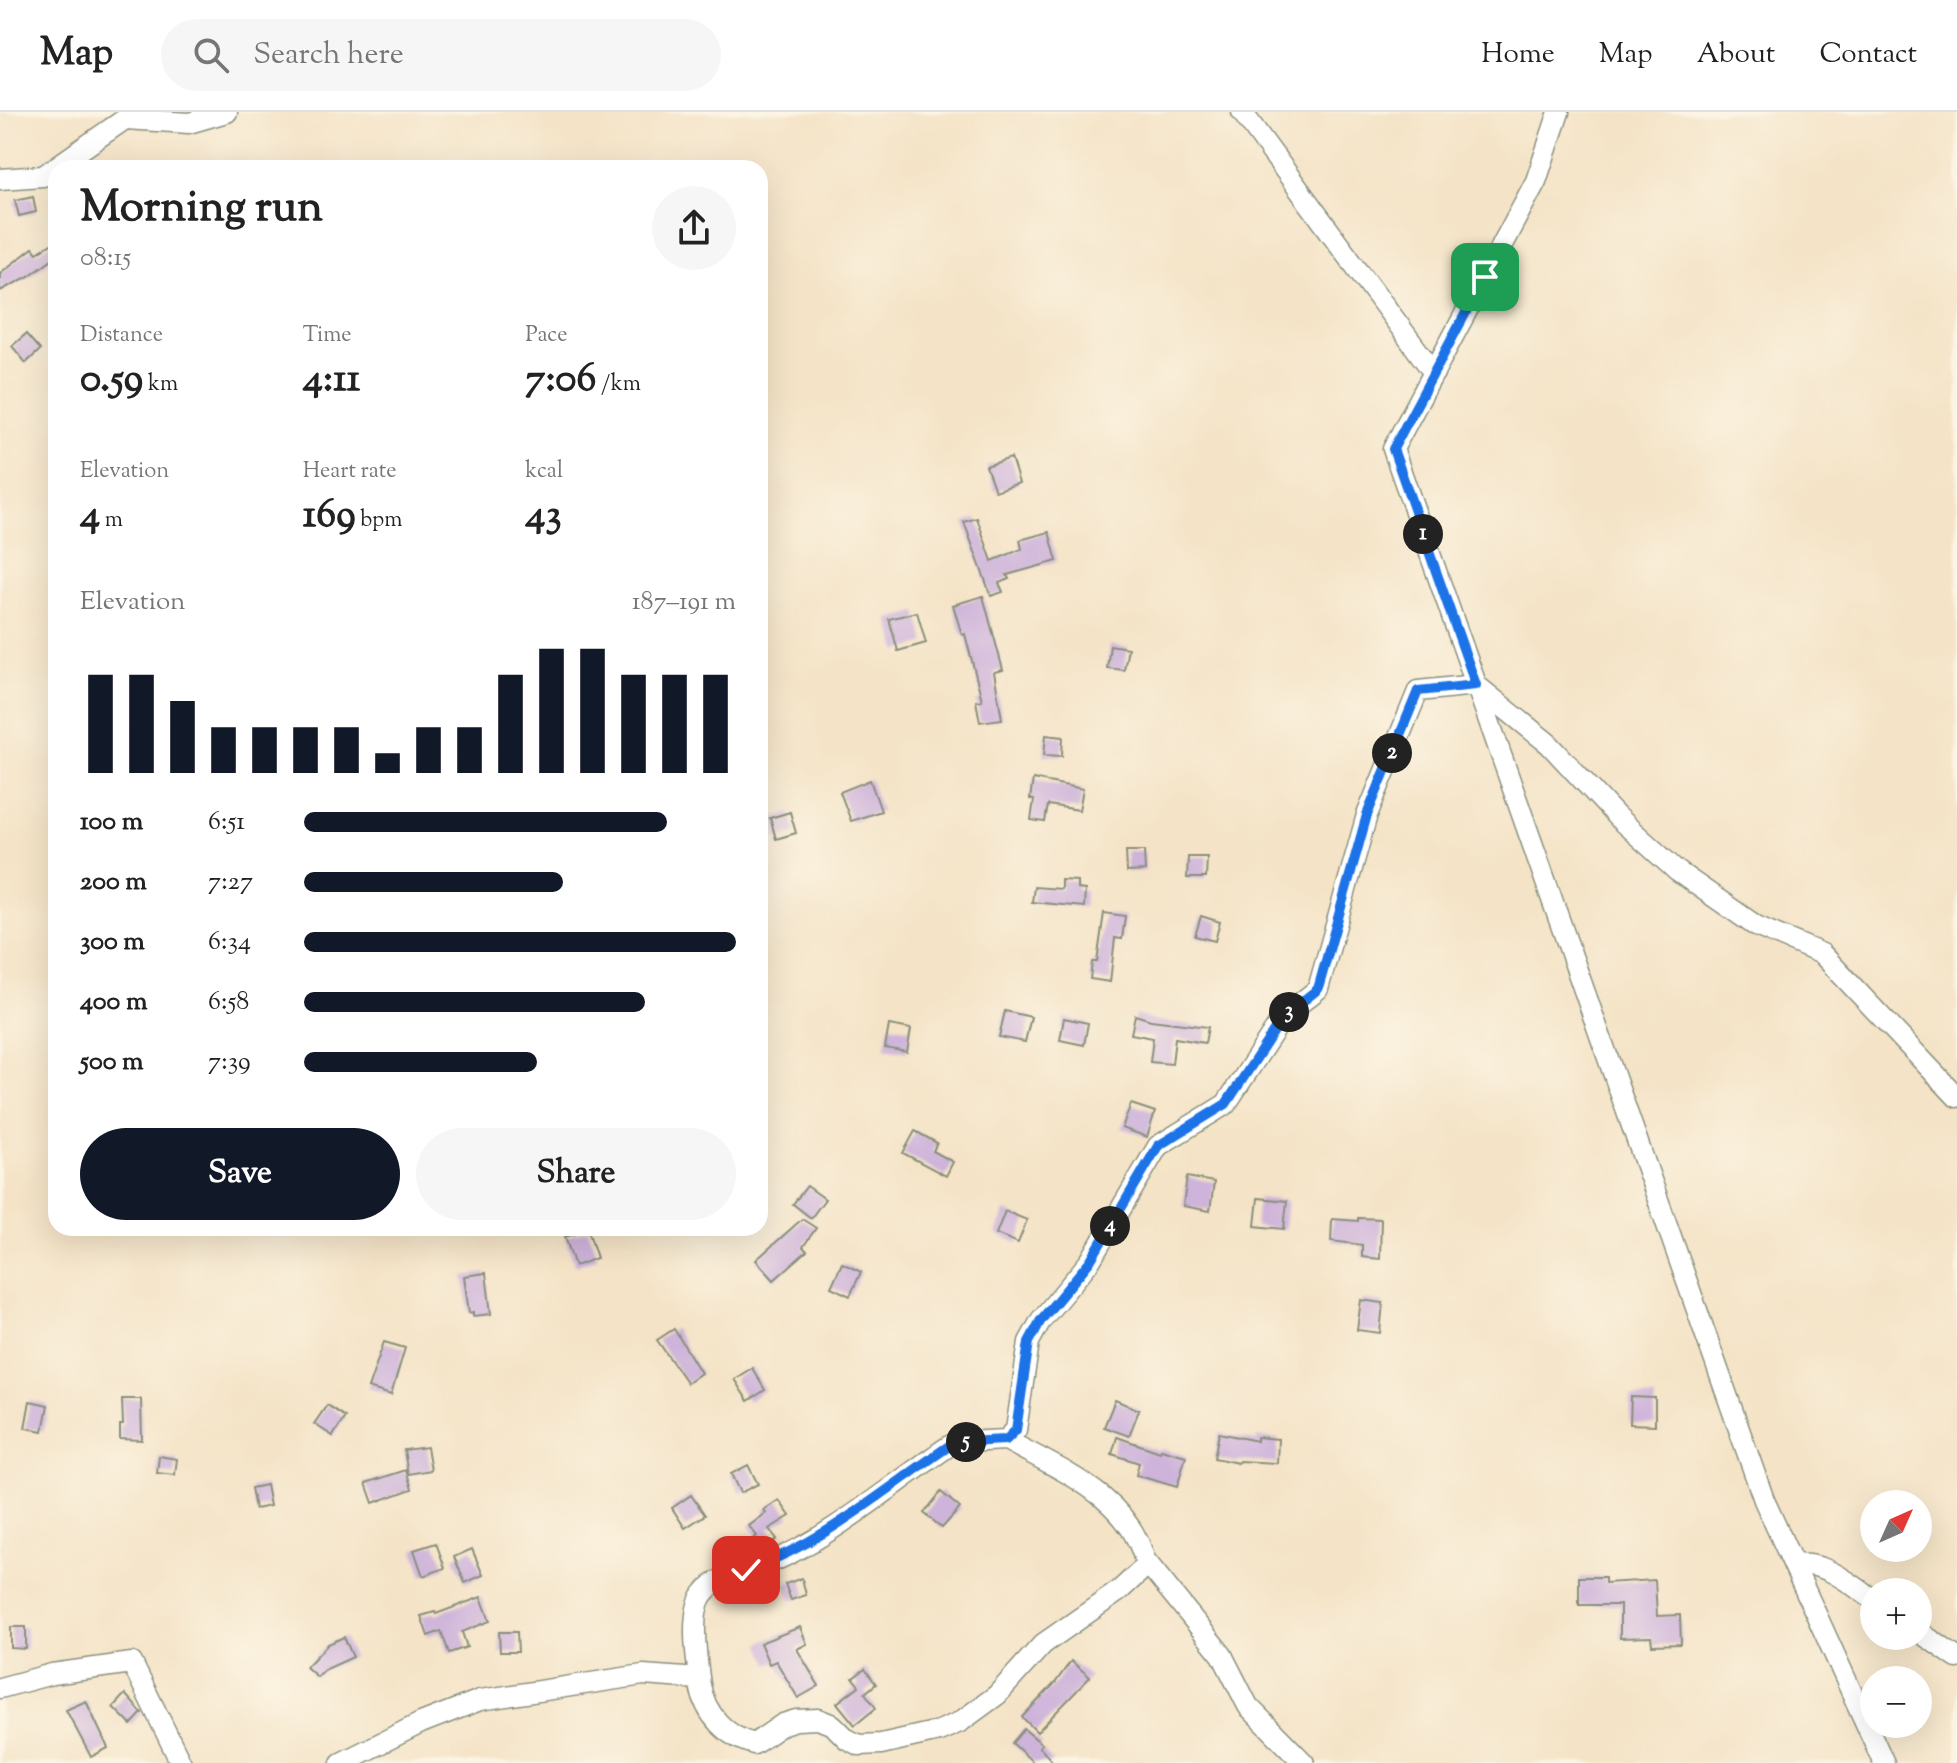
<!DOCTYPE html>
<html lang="en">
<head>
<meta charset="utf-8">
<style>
	body { margin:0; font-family:"Sorts Mill Goudy",serif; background:#f6f6f6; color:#222; height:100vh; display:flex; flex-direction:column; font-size:30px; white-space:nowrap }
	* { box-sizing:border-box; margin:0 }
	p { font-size:26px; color:#767676 }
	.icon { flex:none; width:44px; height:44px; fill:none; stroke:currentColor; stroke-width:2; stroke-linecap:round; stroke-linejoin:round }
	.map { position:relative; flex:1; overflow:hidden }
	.sheet { position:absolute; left:48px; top:48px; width:720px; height:1076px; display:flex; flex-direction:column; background:#fff; border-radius:24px; box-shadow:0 8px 32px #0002 }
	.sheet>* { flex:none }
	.needle { width:52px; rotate:45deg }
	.controls { position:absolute; left:1860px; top:1378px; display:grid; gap:16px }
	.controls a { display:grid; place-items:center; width:72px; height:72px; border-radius:50%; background:#fff; box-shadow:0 8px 32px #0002; font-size:40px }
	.pin { position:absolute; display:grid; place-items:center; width:68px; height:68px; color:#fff; margin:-34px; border-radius:16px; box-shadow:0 4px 12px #0006 }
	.km { position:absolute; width:40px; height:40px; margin:-20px; border-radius:50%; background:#222; color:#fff; font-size:22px; line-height:40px; text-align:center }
	.round { display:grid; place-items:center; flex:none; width:84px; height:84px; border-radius:42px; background:#f6f6f6 }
	.overview { display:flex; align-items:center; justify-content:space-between; height:136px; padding:0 32px }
	h1 { font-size:44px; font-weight:800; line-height:60px }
	.metrics { display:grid; grid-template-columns:repeat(3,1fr); gap:12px; height:136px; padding:8px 32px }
	.metrics div { display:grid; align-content:center }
	.metrics b { font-size:40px; font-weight:800 }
	.metrics small { font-size:22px; font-weight:400 }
	.metrics p { font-size:22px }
	.chart { height:224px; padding:16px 32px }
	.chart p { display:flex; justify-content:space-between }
	.chart svg { width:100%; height:144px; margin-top:8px; stroke:#111827; stroke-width:6 }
	.button { display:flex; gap:16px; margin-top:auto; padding:16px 32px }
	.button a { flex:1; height:92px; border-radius:48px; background:#111827; color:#fff; font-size:32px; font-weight:800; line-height:92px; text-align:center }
	.button a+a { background:#f6f6f6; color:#222 }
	ul { padding:0 32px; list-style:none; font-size:26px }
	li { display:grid; grid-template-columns:128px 96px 1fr; align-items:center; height:60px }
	li i { height:20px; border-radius:10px; background:#111827 }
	header { display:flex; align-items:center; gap:48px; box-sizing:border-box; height:112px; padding:0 40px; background:#fff; border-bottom:2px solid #e0e0e0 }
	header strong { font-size:38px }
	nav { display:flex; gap:44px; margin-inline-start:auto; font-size:28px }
	.search { width:560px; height:72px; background:#f6f6f6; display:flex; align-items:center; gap:20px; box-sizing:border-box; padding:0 28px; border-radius:44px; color:#767676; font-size:30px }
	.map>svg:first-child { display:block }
	.building { fill:#ceb3da }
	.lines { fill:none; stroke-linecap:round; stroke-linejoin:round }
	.minor-casing { stroke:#8a907d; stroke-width:23 }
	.minor { stroke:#fff; stroke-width:20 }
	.route-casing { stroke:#fff; stroke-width:16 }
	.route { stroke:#1a73e8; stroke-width:10 }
</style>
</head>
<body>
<header>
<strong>Map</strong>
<div class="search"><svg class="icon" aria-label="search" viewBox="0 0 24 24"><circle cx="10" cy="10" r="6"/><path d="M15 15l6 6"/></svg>Search here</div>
<nav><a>Home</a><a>Map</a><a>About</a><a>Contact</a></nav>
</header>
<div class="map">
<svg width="1957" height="1651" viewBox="0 0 1957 1651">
	<rect width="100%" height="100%" fill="#fcf5e5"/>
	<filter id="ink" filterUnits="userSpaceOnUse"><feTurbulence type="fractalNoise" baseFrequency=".0125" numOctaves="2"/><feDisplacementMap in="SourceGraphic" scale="16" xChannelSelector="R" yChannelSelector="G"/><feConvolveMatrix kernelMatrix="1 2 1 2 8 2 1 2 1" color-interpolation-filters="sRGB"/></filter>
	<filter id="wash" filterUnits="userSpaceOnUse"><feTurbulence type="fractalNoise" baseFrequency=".006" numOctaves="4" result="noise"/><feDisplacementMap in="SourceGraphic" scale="32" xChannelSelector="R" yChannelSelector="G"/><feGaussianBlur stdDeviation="1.8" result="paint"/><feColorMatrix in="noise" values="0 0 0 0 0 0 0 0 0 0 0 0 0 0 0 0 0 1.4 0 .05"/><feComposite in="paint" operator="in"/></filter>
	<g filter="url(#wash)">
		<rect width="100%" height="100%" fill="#f4e3c6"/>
		<g id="blocks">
			<!-- building -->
			<g class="building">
				<polygon points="33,84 36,100 19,104 15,88"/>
				<polygon points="56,129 56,144 29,164 0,179 0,161 33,136 37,141"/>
				<polygon points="26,222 40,238 26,251 12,234"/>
				<polygon points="1011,346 1019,371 995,379 986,354"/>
				<polygon points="977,406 992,449 1022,437 1020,428 1049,420 1057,449 1007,463 1009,467 999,471 1003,480 991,484 964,410"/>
				<polygon points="983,484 1003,558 994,560 1002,607 980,610 976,589 982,588 965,522 962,523 953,493"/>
				<polygon points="917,500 926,531 898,539 889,507"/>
				<polygon points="1110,533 1128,536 1124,558 1107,556"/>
				<polygon points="1046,623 1063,625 1062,644 1044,643"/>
				<polygon points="1033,667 1083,677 1079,698 1048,693 1045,710 1031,708 1034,688 1030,687"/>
				<polygon points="870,668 881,699 851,709 840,680"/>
				<polygon points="790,700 796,721 776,727 770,706"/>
				<polygon points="1126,739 1144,739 1145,759 1127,760"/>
				<polygon points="1188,745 1207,745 1206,766 1187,766"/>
				<polygon points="1061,768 1077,769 1077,777 1085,778 1084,795 1032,790 1034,775 1061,777"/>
				<polygon points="1104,801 1125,804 1122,827 1115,826 1110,870 1090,867 1092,850 1097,850"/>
				<polygon points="1201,804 1220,810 1215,829 1195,824"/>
				<polygon points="1005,899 1031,905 1025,930 999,925"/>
				<polygon points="1135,903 1151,908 1208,915 1205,931 1175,926 1172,952 1150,950 1153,926 1131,922"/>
				<polygon points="1064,906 1088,911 1084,933 1060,928"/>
				<polygon points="889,913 911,917 907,940 885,936"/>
				<polygon points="1131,992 1155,1000 1147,1025 1122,1016"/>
				<polygon points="915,1019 937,1031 933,1039 953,1050 946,1064 903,1041"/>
				<polygon points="1187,1065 1214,1070 1210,1099 1183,1094"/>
				<polygon points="807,1074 825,1087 811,1106 793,1092"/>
				<polygon points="1258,1086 1287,1089 1284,1117 1255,1114"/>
				<polygon points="1005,1099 1027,1108 1018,1131 996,1122"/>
				<polygon points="1358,1106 1381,1107 1380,1147 1362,1145 1362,1133 1331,1129 1332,1107 1358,1109"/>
				<polygon points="802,1107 816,1116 803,1135 807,1139 774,1168 756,1148"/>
				<polygon points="588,1118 597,1146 575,1154 565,1125"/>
				<polygon points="842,1151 861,1160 850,1184 831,1175"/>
				<polygon points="486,1161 491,1202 473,1204 473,1200 469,1201 464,1164"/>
				<polygon points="1361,1188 1383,1191 1380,1221 1357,1218"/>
				<polygon points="674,1217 701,1261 687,1271 657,1228"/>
				<polygon points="384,1230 405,1236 391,1283 368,1276"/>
				<polygon points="752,1256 765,1278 748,1289 734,1267"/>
				<polygon points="1631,1285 1655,1286 1655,1313 1630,1312"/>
				<polygon points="122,1287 141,1287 142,1328 120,1327 120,1313 123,1313"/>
				<polygon points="1115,1288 1139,1298 1129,1324 1104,1315"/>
				<polygon points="30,1289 48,1293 43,1319 25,1316"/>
				<polygon points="327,1293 345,1305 333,1324 314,1312"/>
				<polygon points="1219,1321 1257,1329 1257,1325 1278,1327 1277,1351 1239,1349 1238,1351 1214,1346"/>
				<polygon points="1117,1325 1160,1340 1161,1337 1186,1344 1177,1375 1136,1363 1139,1351 1112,1342"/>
				<polygon points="427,1335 431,1358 408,1362 404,1338"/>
				<polygon points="159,1344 177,1347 175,1363 157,1361"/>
				<polygon points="748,1353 758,1372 740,1381 731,1362"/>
				<polygon points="406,1358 412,1377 373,1391 366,1371"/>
				<polygon points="266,1373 270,1394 255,1397 251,1376"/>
				<polygon points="941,1380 960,1396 942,1416 924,1401"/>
				<polygon points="691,1383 705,1403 685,1416 672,1396"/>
				<polygon points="779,1388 790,1404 769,1417 777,1427 757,1441 749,1430 757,1424 749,1414 766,1401 764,1398"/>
				<polygon points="436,1431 445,1456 423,1464 414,1438"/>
				<polygon points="472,1437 483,1463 465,1471 454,1445"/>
				<polygon points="1579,1465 1605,1465 1605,1471 1655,1468 1657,1504 1680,1503 1681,1532 1652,1533 1651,1525 1620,1526 1620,1493 1579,1493"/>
				<polygon points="802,1466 806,1483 791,1488 785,1472"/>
				<polygon points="481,1485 490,1509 462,1520 467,1535 449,1541 441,1519 428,1524 421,1504 435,1500 436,1502"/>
				<polygon points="11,1515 26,1515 26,1537 11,1536"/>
				<polygon points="800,1515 807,1532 797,1537 819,1574 798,1586 776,1549 769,1552 760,1531"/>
				<polygon points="499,1520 517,1520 518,1540 500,1540"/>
				<polygon points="344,1525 353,1545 324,1558 317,1565 306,1555 328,1532"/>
				<polygon points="1071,1549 1090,1565 1037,1620 1022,1605 1055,1571"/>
				<polygon points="865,1557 876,1572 865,1581 876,1596 855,1613 837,1591 859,1574 853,1566"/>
				<polygon points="125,1582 142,1601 131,1613 113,1595"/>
				<polygon points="86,1589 108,1636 91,1645 66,1598"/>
				<polygon points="1024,1617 1042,1632 1039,1635 1054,1651 1034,1651 1012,1631"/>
			</g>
		</g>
	</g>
	<g filter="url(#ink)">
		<use href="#blocks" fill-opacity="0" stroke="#8a907d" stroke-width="2"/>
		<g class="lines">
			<!-- minor casing -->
			<g class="minor-casing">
				<g id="minor">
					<polyline points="1242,0 1434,261"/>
					<polyline points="1559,0 1536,69 1393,337 1764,1388 1884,1651"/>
					<polyline points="0,67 43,64 125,7 189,11 227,0"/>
					<path d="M1006 1328C1060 1358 1133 1386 1146 1454L1119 1479 1043 1532 997 1583 960 1610 939 1619 881 1632 859 1633 847 1627 833 1613 818 1607 796 1608 783 1612 754 1632C726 1625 705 1602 700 1573 697 1550 689 1501 703 1482 718 1462 752 1458 774 1449 834 1423 894 1371 949 1334L965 1330 1006 1328 1016 1318 1029 1230 1041 1208 1090 1149 1158 1034 1226 992 1284 904 1318 877 1367 703 1418 579 1476 573 1549 632 1617 705 1677 759 1756 814 1822 842 1957 985"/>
					<polyline points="1145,1448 1222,1543 1248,1594 1304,1651"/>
					<path d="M1794 1453C1826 1449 1849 1471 1874 1488"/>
					<polyline points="1918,1519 1957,1546"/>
					<polyline points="0,1576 52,1562 132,1551 181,1651"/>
					<polyline points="341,1651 421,1611 480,1588 643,1563 699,1567"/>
				</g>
			</g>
			<!-- minor -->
			<use href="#minor" class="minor"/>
		</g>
	</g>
	<g class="lines" filter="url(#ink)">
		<!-- route casing -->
		<g class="route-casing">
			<path id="route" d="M746 1458C821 1433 884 1378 949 1334L965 1330 1006 1328 1016 1318 1029 1230 1041 1208 1090 1149 1158 1034 1226 992 1284 904 1318 877 1367 703 1418 579 1476 573 1393 337 1485 165"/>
		</g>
		<!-- route -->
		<use href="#route" class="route"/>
	</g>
</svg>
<div class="controls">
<a><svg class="needle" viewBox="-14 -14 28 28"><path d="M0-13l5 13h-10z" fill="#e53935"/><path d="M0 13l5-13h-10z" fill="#767676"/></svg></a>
<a>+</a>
<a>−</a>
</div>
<div class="pin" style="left:1485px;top:165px;background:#1e9e55"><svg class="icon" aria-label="arrive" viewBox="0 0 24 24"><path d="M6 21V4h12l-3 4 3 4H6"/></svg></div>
<div class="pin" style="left:746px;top:1458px;background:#d93025"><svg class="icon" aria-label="check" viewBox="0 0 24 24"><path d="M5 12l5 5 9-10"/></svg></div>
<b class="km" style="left:1423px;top:422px">1</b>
<b class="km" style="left:1392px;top:641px">2</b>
<b class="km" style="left:1289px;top:900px">3</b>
<b class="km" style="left:1110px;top:1114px">4</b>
<b class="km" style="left:966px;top:1330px">5</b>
<section class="sheet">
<div class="overview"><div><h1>Morning run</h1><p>08:15</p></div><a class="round"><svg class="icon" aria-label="share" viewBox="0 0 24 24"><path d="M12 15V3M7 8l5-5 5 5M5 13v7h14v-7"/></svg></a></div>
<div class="metrics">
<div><p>Distance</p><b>0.59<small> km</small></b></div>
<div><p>Time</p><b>4:11</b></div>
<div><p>Pace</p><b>7:06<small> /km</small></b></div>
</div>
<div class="metrics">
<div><p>Elevation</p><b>4<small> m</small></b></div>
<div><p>Heart rate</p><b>169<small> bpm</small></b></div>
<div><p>kcal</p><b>43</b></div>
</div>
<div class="chart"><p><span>Elevation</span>187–191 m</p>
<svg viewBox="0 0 160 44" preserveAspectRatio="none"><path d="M5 44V14M15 44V14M25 44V22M35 44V30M45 44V30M55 44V30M65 44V30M75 44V38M85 44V30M95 44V30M105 44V14M115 44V6M125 44V6M135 44V14M145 44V14M155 44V14"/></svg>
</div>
<ul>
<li><b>100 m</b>6:51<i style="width:84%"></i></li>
<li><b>200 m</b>7:27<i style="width:60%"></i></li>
<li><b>300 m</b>6:34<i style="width:100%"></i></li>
<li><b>400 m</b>6:58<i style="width:79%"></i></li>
<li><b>500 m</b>7:39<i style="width:54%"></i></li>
</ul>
<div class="button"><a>Save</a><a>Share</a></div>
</section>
</div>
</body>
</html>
